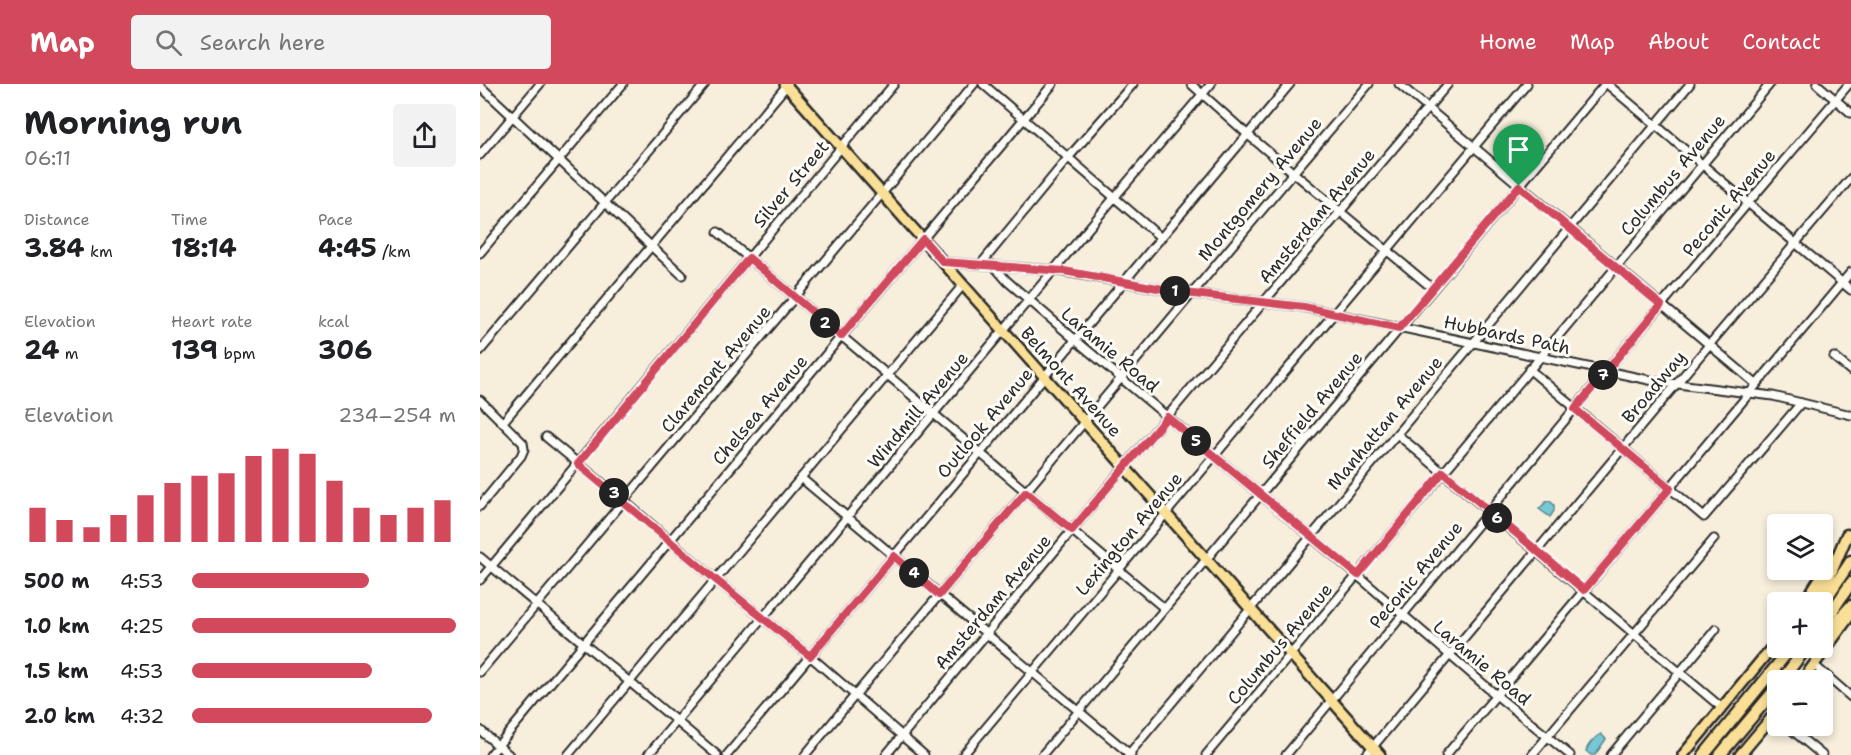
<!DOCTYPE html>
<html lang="en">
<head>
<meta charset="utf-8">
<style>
	body { margin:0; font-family:"Shantell Sans",sans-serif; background:#f2f2f2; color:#202124; height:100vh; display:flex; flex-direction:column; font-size:22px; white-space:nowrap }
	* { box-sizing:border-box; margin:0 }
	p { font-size:20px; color:#757577 }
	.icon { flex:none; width:33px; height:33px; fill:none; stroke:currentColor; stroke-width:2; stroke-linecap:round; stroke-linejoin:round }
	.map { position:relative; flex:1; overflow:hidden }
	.details { display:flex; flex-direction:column; background:#fff; width:480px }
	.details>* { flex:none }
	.controls { position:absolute; left:1287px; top:430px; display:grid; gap:12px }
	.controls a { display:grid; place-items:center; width:66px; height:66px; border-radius:6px; background:#fff; box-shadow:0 3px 9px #0003; font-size:30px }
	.pin { position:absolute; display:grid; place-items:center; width:51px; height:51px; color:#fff; margin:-62px -26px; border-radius:50% 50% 50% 0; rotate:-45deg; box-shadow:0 0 6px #0007 }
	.pin .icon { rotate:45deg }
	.km { position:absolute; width:30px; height:30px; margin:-15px; border-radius:50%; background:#222; color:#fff; font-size:16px; line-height:30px; text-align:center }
	.round { display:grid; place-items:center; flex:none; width:63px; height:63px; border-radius:6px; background:#f2f2f2 }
	.head { display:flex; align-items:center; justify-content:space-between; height:102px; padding:0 24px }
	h1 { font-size:33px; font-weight:700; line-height:45px }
	.figures { display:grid; grid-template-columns:repeat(3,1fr); gap:9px; height:102px; padding:6px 24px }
	.figures div { display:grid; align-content:center }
	.figures b { font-size:26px; font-weight:700 }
	.figures small { font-size:16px; font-weight:400 }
	.figures p { font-size:16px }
	.chart { height:168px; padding:12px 24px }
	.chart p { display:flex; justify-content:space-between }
	.chart svg { width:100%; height:108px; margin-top:6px; stroke:#d1495b; stroke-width:6 }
	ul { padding:0 24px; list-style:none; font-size:20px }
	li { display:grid; grid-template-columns:96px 72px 1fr; align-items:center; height:45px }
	li i { height:15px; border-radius:8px; background:#d1495b }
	header { display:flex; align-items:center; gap:36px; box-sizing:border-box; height:84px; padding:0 30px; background:#d1495b; color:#fff }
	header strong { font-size:28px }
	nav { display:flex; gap:33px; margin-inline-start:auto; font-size:21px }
	.search { width:420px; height:54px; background:#f2f2f2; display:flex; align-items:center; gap:15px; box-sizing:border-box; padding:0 21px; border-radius:6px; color:#757577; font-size:22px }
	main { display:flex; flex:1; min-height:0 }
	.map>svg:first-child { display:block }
	.water { fill:#78c7d4; stroke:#598990; stroke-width:1.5 }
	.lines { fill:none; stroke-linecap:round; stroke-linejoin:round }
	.minor-casing { stroke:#2b2b2b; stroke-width:11 }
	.major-casing { stroke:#2b2b2b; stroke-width:14 }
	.highway-casing { stroke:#2b2b2b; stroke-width:15 }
	.minor { stroke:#fdfcf7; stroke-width:7 }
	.major { stroke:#fadf96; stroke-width:9 }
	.highway { stroke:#fadf96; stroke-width:10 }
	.route-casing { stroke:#fff; stroke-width:12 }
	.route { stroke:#d1495b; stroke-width:8 }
	.labels { text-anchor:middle; stroke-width:6; stroke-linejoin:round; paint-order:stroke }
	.street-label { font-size:18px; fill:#2b2b2b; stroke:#fdfcf7 }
</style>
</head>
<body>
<header>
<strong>Map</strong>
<div class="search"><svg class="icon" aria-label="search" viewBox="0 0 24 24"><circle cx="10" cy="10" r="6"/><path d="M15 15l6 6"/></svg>Search here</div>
<nav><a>Home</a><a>Map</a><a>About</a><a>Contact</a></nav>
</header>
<main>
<section class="details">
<div class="head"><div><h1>Morning run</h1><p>06:11</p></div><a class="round"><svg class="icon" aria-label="share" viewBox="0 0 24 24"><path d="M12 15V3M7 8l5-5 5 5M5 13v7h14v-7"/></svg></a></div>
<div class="figures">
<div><p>Distance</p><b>3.84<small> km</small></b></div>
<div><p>Time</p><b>18:14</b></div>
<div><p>Pace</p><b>4:45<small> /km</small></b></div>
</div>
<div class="figures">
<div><p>Elevation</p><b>24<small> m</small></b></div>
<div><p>Heart rate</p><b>139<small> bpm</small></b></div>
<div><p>kcal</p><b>306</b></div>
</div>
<div class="chart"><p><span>Elevation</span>234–254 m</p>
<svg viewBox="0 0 160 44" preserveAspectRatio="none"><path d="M5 44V30M15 44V35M25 44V38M35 44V33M45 44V25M55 44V20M65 44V17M75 44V16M85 44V9M95 44V6M105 44V8M115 44V19M125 44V30M135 44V33M145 44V30M155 44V27"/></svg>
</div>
<ul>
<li><b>500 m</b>4:53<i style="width:67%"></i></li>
<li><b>1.0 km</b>4:25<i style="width:100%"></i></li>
<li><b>1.5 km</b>4:53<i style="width:68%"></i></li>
<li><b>2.0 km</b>4:32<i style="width:91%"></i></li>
</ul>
</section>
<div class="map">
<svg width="1371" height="671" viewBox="0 0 1371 671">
	<rect width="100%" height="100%" fill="#f7eedc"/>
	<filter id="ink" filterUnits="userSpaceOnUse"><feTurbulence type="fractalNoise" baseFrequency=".0167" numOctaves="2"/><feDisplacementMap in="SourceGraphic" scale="12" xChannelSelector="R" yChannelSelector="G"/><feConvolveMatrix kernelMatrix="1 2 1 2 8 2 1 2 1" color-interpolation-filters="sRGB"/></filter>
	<g filter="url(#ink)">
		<!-- water -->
		<g class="water">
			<polygon points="1070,417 1074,421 1074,427 1070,433 1059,425 1066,418"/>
			<path d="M1121 650 1126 655 1115 671H1111L1106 667C1108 660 1115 653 1121 650Z"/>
		</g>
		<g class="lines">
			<!-- minor casing -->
			<g class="minor-casing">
				<g id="minor">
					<polyline points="503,0 680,153"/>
					<polyline points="711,0 767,50 952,204"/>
					<polyline points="919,0 1276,300"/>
					<polyline points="1127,0 1371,206"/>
					<polyline points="1337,0 1371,29"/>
					<polyline points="0,2 202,191"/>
					<polyline points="0,71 60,0"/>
					<polyline points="238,148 684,524"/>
					<polyline points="0,169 143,0"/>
					<polyline points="463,178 574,186 705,209 823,223 1174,297 1293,312 1371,331"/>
					<polyline points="501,180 588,74 653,0"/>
					<polyline points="513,181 527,197 599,259 877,491 1016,611 1090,671"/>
					<polyline points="0,267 225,0"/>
					<polyline points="1354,273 1371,287"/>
					<polyline points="1049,285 1224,433 1321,319"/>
					<polyline points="0,316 43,359 44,365 41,372 0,422"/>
					<polyline points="23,338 308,0"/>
					<polyline points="917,350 1242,624"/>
					<polyline points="66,353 144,417 236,496 330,572 444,671"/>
					<polyline points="321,394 651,671"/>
					<polyline points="0,473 237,671"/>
					<polyline points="0,496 414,0"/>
					<polyline points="1334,581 1371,613"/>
					<polyline points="0,588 494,0"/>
					<polyline points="1307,642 1342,671"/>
					<polyline points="0,646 29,671"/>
					<polyline points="10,671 573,0"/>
					<polyline points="88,671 483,201"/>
					<polyline points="168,671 639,108 731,0"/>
					<polyline points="247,671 810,0"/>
					<polyline points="325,671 813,89 889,0"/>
					<polyline points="406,671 641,387 968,0"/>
					<polyline points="483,671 1047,0"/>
					<polyline points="562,671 1125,0"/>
					<polyline points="648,671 1210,0"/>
					<polyline points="726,671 1290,0"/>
					<polyline points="806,671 1146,263 1369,0"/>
					<polyline points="886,671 1229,261 1371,94"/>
					<polyline points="966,671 1371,188"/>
					<polyline points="1052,671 1234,455"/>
					<polyline points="1131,671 1236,545"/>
				</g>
			</g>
			<!-- major casing -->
			<g class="major-casing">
				<g id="major">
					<polyline points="305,0 900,671"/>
					<polyline points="1324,519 1353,474"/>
					<polyline points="1322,597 1371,530"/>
					<polyline points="1203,671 1298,556"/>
					<polyline points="1260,671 1298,626"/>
				</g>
			</g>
			<!-- highway casing -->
			<g class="highway-casing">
				<g id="highway">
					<polyline points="1336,519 1349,493 1367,451"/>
					<polyline points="1343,519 1371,477"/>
					<polyline points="1342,542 1371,499"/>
					<polyline points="1342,553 1371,522"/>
					<polyline points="1301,597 1326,564"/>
					<polyline points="1224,671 1311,564"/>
					<polyline points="1240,671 1298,602"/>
				</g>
			</g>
			<!-- minor -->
			<use href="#minor" class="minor"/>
			<!-- major -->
			<use href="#major" class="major"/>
			<!-- highway -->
			<use href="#highway" class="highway"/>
		</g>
	</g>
	<g class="lines" filter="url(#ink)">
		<!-- route casing -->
		<g class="route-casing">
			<polygon id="route" points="1039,102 1181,221 1095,325 1190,404 1104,506 963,388 878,491 687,333 592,446 546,408 459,511 414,472 330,572 236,496 98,380 269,174 361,252 443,155 463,178 584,187 705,209 824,223 919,244"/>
		</g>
		<!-- route -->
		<use href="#route" class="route"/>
	</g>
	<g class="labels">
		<!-- street labels -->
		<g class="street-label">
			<text transform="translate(1193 91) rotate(-50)" y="6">Columbus Avenue</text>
			<text transform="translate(311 100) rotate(-50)" y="6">Silver Street</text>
			<text transform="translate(780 105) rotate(-50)" y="6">Montgomery Avenue</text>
			<text transform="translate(1249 119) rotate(-50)" y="6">Peconic Avenue</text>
			<text transform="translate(837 132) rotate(-50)" y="6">Amsterdam Avenue</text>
			<text transform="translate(1027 251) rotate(12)" y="6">Hubbards Path</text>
			<text transform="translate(630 266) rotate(40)" y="6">Laramie Road</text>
			<text transform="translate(236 285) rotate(-50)" y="6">Claremont Avenue</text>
			<text transform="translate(591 298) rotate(48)" y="6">Belmont Avenue</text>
			<text transform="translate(1174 303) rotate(-50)" y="6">Broadway</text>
			<text transform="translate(280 326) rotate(-50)" y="6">Chelsea Avenue</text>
			<text transform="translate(438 326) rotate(-50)" y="6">Windmill Avenue</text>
			<text transform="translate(832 326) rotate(-50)" y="6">Sheffield Avenue</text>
			<text transform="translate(505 339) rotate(-50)" y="6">Outlook Avenue</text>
			<text transform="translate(905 339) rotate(-50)" y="6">Manhattan Avenue</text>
			<text transform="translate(649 450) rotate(-50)" y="6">Lexington Avenue</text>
			<text transform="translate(936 491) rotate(-50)" y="6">Peconic Avenue</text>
			<text transform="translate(513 518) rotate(-50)" y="6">Amsterdam Avenue</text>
			<text transform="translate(800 560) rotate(-50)" y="6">Columbus Avenue</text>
			<text transform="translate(1002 579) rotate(40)" y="6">Laramie Road</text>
		</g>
	</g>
</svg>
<div class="controls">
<a><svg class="icon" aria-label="layers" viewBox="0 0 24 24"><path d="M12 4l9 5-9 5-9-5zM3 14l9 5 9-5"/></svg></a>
<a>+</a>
<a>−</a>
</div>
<div class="pin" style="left:1039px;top:102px;background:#1e9e55"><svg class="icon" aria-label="arrive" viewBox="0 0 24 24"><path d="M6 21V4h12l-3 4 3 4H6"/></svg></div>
<b class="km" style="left:695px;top:207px">1</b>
<b class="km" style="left:345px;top:239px">2</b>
<b class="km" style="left:134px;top:409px">3</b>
<b class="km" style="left:434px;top:489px">4</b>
<b class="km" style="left:716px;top:357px">5</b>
<b class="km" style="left:1017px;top:434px">6</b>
<b class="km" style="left:1123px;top:291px">7</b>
</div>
</main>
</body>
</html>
